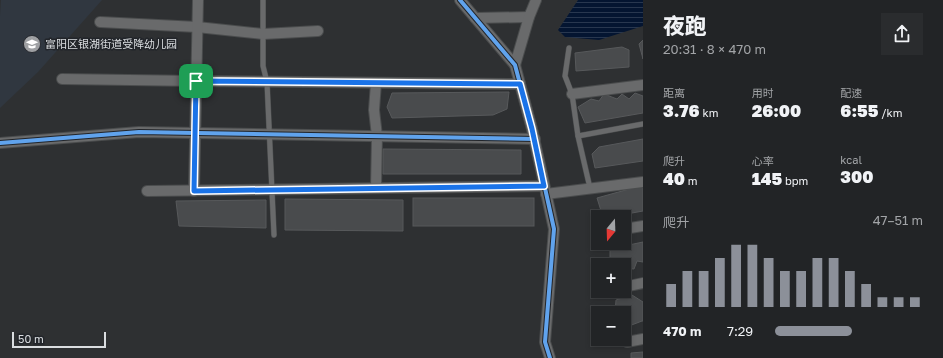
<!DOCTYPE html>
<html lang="zh">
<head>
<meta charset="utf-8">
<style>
	body { margin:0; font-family:"Golos Text","Noto Sans SC",sans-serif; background:#2a2c2e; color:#f1f3f6; height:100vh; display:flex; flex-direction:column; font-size:15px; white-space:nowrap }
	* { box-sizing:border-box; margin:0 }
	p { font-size:13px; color:#a2a4a7 }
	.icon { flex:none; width:22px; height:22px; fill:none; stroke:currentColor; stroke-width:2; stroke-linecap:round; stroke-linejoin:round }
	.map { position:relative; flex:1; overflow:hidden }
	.details { display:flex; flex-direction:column; background:#222426; width:300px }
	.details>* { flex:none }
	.needle { width:26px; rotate:199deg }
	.controls { position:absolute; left:591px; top:210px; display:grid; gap:8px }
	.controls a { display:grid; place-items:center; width:40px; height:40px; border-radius:0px; background:#222426; box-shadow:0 2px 6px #0003,0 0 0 1px #3f4143; font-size:20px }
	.scale { position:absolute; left:12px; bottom:10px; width:94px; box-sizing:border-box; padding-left:4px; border:2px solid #dadde0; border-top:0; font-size:11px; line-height:14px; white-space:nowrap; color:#dadde0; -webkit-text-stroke:3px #22252a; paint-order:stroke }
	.pin { position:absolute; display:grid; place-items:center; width:34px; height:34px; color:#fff; margin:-17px; border-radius:8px; box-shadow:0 2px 6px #0006 }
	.round { display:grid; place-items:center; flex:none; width:42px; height:42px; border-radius:0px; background:#2a2c2e }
	.headline { display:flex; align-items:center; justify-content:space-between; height:68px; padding:0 20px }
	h1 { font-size:22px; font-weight:800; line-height:30px }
	.stats { display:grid; grid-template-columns:repeat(3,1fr); gap:6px; height:68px; padding:4px 20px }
	.stats div { display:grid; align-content:center }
	.stats b { font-size:17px; font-weight:800 }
	.stats small { font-size:11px; font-weight:400 }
	.stats p { font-size:11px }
	.chart { height:112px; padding:8px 20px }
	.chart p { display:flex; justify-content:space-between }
	.chart svg { width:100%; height:72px; margin-top:4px; stroke:#8c9099; stroke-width:6 }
	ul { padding:0 20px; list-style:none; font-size:13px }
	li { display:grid; grid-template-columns:64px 48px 1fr; align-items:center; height:30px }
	li i { height:10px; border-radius:5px; background:#8c9099 }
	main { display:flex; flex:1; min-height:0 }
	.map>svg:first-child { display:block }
	.built { fill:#303740 }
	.water { fill:url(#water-rules) }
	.building { fill:#494b4d; stroke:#57595b }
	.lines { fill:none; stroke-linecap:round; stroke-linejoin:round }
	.lane-casing { stroke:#4a4c4d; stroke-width:6 }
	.street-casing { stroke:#4a4c4d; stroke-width:12 }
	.lane { stroke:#696a6b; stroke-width:5 }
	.street { stroke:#696a6b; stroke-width:10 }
	.cycleway-casing { stroke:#22252a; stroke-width:6 }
	.cycleway { stroke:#60a3ed; stroke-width:4 }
	.route-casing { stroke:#fff; stroke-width:8 }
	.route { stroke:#1a73e8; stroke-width:5 }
	.labels { text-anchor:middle; stroke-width:3; stroke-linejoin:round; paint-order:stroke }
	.poi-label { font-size:11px; fill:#dadde0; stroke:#22252a; text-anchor:start }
</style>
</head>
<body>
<main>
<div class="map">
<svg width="643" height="358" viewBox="0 0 643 358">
	<defs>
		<pattern id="water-rules" width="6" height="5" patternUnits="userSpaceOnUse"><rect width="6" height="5" fill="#041531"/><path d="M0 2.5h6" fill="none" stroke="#28374f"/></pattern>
	</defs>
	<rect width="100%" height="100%" fill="#2e3032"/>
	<!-- built -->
	<polygon class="built" points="1,0 102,0 38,72 0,108 0,16"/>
	<!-- water -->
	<polygon class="water" points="578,0 643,0 643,26 599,40 565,37 558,30"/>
	<!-- building -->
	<g class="building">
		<polygon points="643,40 643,59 639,44"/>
		<polygon points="622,47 629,50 629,67 576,71 575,53"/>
		<polygon points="509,92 507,109 493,115 392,118 387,107 392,93"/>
		<polygon points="635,93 643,96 643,113 585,123 578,107 591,99 599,101 604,94 617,99 622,94 629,99"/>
		<polygon points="643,139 643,161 595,168 592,154 599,147"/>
		<polygon points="383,149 521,150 521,174 383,174"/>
		<polygon points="640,186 643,187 643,211 610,217 603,217 597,198"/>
		<rect x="413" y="198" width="121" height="28"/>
		<polygon points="285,199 403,200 403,231 285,230"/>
		<polygon points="266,200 266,228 179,226 176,201"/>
		<polygon points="643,242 643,262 637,261 634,269 624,268 624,265 610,265 610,249"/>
		<polygon points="632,295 643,302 643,321 642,321 629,326 624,323 624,313 615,313 616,300"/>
		<polygon points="643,352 643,358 631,358 631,353"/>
	</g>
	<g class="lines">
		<!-- lane casing -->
		<g class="lane-casing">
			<g id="lane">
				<polyline points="263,0 263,66 267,82 274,235"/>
				<polyline points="569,48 565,76 572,94 578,136 590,188"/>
				<polyline points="578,136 643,124"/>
			</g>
		</g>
		<!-- street casing -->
		<g class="street-casing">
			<g id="street">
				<polyline points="460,0 515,65 532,129 554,229 545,342 550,358"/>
				<polyline points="475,18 529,17"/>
				<polyline points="100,22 197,27 263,34 318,31"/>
				<polyline points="515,65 529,17 536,0"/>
				<polyline points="62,79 196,81 520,84"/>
				<polyline points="376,83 374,110 377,136 376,188"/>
				<polyline points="572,94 643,85"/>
				<polyline points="0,143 139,132 535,139"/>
				<polyline points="147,191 544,186"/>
				<polyline points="194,191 198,0"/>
				<polyline points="546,194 643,182"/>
				<polyline points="624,229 643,226"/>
				<polyline points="624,287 643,283"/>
				<polyline points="627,342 643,339"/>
			</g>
		</g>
		<!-- lane -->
		<use href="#lane" class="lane"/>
		<!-- street -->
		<use href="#street" class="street"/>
		<!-- cycleway casing -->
		<g class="cycleway-casing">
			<g id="cycleway">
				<polyline points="460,0 515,65 532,129 554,229 545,342 550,358"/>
				<polyline points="0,143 139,132 535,139"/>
			</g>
		</g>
		<!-- cycleway -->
		<use href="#cycleway" class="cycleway"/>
	</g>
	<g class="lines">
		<!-- route casing -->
		<g class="route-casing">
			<polygon id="route" points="196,81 520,84 532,129 544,186 194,191"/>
		</g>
		<!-- route -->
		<use href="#route" class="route"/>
	</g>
	<!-- icons -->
	<defs>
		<g id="school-disc" transform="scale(0.9)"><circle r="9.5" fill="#9ea0a3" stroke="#22252a"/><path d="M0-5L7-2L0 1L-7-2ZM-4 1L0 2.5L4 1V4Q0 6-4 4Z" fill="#fff"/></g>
	</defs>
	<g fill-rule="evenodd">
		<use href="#school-disc" x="32" y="44"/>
	</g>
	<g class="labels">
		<!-- poi labels -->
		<g class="poi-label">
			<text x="45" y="48">富阳区银湖街道受降幼儿园</text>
		</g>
	</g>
</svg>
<div class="controls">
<a><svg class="needle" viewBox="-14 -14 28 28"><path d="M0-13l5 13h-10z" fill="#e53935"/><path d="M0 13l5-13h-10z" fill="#a2a4a7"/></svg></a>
<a>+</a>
<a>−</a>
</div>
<div class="scale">50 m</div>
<div class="pin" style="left:196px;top:81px;background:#1e9e55"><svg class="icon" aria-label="arrive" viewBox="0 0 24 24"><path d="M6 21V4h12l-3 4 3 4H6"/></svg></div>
</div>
<section class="details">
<div class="headline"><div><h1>夜跑</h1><p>20:31 · 8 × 470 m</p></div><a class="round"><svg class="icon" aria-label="share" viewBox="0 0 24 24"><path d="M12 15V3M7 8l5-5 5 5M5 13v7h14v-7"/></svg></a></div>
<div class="stats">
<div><p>距离</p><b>3.76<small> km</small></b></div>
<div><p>用时</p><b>26:00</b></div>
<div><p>配速</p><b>6:55<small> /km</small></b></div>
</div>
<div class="stats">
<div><p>爬升</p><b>40<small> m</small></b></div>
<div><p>心率</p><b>145<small> bpm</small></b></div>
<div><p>kcal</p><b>300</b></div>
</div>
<div class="chart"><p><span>爬升</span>47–51 m</p>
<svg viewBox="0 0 160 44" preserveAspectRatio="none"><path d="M5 44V30M15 44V22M25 44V22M35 44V14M45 44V6M55 44V6M65 44V14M75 44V22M85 44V22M95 44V14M105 44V14M115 44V22M125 44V30M135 44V38M145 44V38M155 44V38"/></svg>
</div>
<ul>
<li><b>470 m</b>7:29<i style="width:52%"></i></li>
</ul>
</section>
</main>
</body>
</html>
